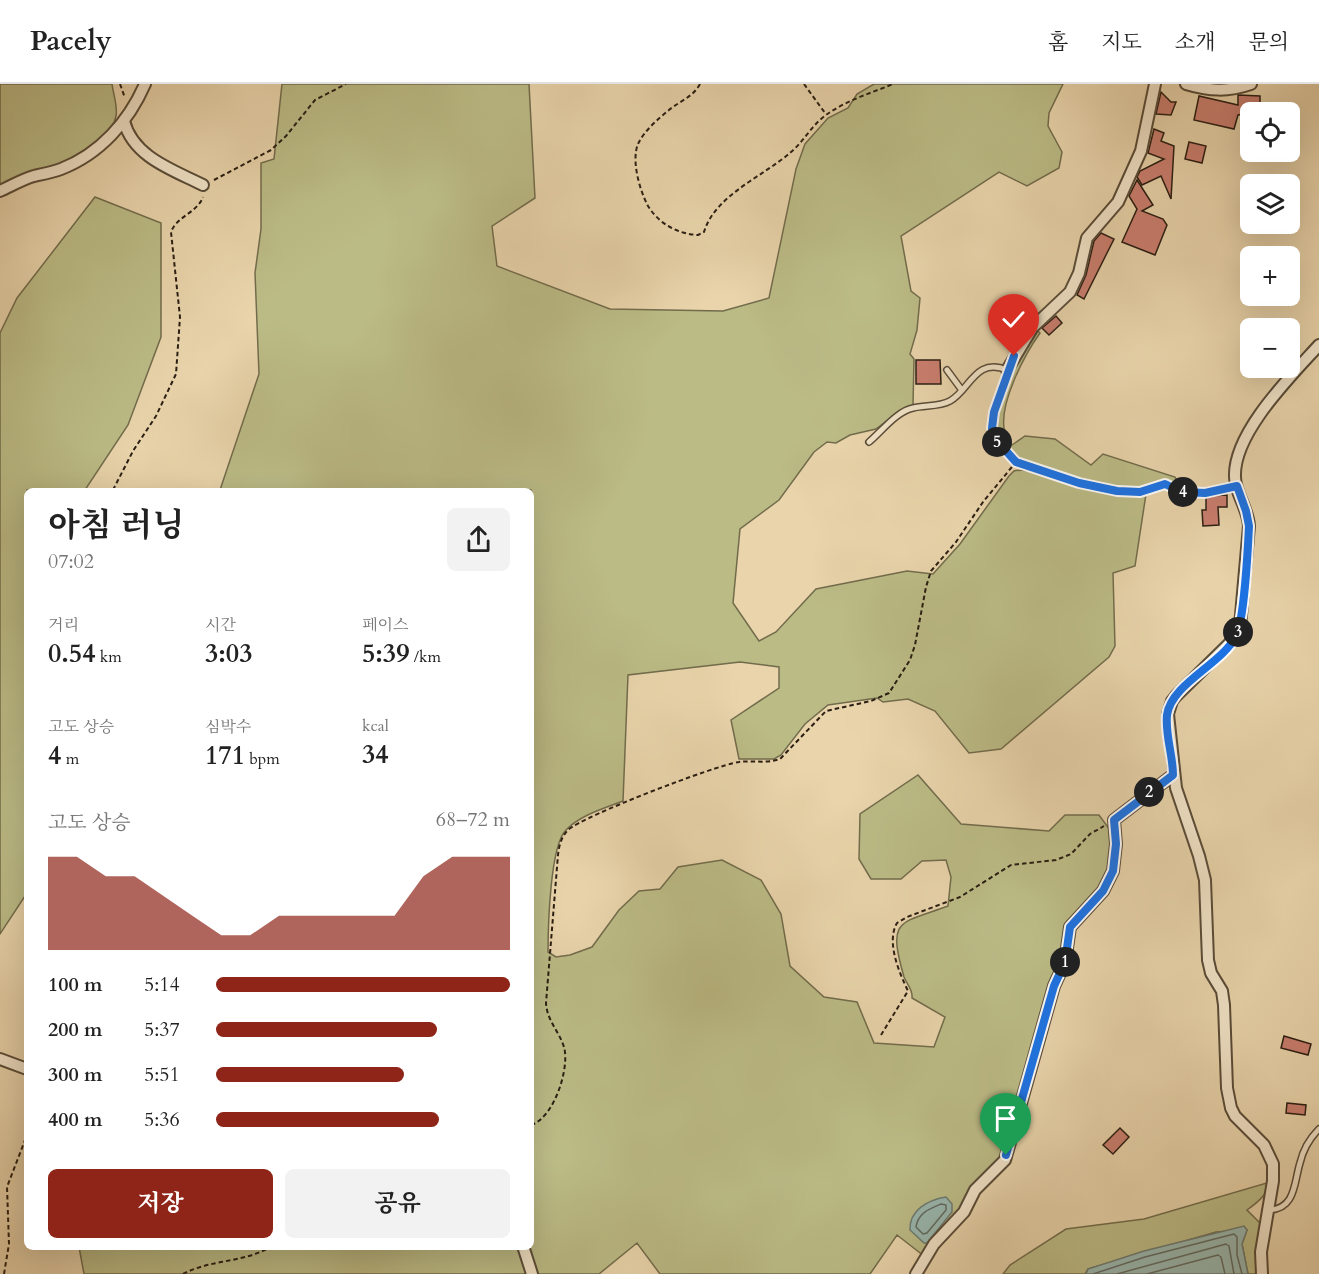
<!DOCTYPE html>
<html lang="ko">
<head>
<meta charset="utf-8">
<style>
	body { margin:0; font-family:Cardo,"Noto Serif KR",serif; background:#f2f2f2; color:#222; height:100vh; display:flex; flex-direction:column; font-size:22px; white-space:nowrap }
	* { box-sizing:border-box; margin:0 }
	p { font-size:20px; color:#767676 }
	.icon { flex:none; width:33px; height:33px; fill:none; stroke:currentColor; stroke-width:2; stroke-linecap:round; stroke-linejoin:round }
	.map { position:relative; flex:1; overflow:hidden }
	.side { position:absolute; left:24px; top:404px; width:510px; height:762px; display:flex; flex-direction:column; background:#fff; border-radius:9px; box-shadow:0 6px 24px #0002 }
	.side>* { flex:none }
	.tools { position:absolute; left:1240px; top:18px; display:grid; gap:12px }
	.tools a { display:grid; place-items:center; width:60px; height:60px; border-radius:9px; background:#fff; box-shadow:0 6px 24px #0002; font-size:30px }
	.pin { position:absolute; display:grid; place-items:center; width:51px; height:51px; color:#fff; margin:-62px -26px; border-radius:50% 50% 50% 0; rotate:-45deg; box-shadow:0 0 6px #0007 }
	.pin .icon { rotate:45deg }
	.km { position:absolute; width:30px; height:30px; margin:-15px; border-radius:50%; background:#222; color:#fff; font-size:16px; line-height:30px; text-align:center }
	.round { display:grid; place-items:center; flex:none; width:63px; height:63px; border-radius:9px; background:#f2f2f2 }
	.summary { display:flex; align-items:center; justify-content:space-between; height:102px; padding:0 24px }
	h1 { font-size:33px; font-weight:700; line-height:45px }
	.metrics { display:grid; grid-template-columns:repeat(3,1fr); gap:9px; height:102px; padding:6px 24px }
	.metrics div { display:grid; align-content:center }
	.metrics b { font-size:26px; font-weight:700 }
	.metrics small { font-size:16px; font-weight:400 }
	.metrics p { font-size:16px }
	.chart { height:168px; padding:12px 24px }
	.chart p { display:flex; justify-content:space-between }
	.chart svg { width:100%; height:108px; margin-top:6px; fill:#8f2418; opacity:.7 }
	.action { display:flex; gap:12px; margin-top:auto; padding:12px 24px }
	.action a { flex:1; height:69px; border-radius:9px; background:#8f2418; color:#fff; font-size:24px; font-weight:700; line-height:69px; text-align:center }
	.action a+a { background:#f2f2f2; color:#222 }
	ul { padding:0 24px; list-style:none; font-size:20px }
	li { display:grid; grid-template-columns:96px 72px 1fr; align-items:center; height:45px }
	li i { height:15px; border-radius:8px; background:#8f2418 }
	header { display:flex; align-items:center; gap:36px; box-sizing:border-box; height:84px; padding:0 30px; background:#fff; border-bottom:2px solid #e0e0e0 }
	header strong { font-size:28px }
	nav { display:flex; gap:33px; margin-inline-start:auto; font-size:21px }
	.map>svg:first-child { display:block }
	.green { fill:#bbbb86; stroke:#726c4c; stroke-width:1.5 }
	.water { fill:#98b7af; stroke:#6c7a71; stroke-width:1.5 }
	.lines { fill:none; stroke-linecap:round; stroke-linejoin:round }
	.shore { stroke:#616a61; stroke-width:1.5 }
	.building { fill:#ca7e6f; stroke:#2a1e13; stroke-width:1.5 }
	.service-casing { stroke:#5a4c39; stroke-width:8 }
	.minor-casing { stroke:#5a4c39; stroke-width:14 }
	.path { stroke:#2a1e13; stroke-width:2; stroke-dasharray:4.5 3; stroke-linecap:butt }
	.service { stroke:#f1e3c8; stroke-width:5 }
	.minor { stroke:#f1e3c8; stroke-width:10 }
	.route-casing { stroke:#fff; stroke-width:12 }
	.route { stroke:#1a73e8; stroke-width:8 }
</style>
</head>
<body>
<header>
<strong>Pacely</strong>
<nav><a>홈</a><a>지도</a><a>소개</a><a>문의</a></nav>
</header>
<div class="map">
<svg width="1319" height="1190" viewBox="0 0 1319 1190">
	<rect width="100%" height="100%" fill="#e9d4ab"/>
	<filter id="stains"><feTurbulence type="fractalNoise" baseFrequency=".00333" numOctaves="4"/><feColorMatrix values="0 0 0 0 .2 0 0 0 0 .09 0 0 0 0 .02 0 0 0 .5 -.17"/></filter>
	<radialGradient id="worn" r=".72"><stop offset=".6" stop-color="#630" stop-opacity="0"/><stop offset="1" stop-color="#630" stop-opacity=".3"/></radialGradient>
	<!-- green -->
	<g class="green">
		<path d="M0 0H112C113 9 118 23 116 32 110 66 28 92 0 103Z"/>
		<path d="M282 0H529L535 114 492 142 497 182 610 225 723 227 769 214 796 85 805 60 828 34 848 24 857 10 874 0H1063L1049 29 1048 42 1062 68 1059 84 1027 102 999 88 901 152 911 207 920 214 917 246 910 270 914 275 913 321 900 327 876 345 850 351 836 359 827 358 814 368 779 416 740 445 733 519 759 557 776 548 816 505 907 487 933 490 960 460 1009 392 1014 387C1035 382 1069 400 1090 406 1108 411 1128 411 1146 410L1135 482 1113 489 1115 562 1109 573 1001 665 969 669 935 627 908 615 883 618 877 614 828 621 805 640 781 671 774 675H739L731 636 779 604V583L740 578 628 591 623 717C605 724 580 731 566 746 550 761 548 844 548 868L556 873 570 871 592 863 619 826 639 807 660 805 678 783 722 776 761 796 781 830 790 882 824 913 857 918 874 959 934 963 945 933 912 914C913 905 907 901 904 893 887 834 899 840 948 822L951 793 946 776 922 777 901 795H871L859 775 860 730 918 691 961 740 1049 747 1065 731H1099L1110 746 1113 768 1104 800 1072 836 1062 878 1003 1070 924 1172 897 1151 870 1190H660L637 1159 599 1190H84L79 1163 531 1162V406H220L259 290 255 189 261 145V79L274 75Z"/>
		<polygon points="95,113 161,139 161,253 128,341 85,406 27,406 27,809 0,850 0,249 17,214"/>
		<path d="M1036 245 1040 249C1025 270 997 322 1005 349 1006 353 1010 357 1012 361L1025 352 1055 355 1091 381 1103 370 1175 393 1181 404 1165 396C1157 398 1152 403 1144 405 1112 411 1081 395 1051 385 1041 382 1030 382 1020 377 968 351 1015 278 1036 245Z"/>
		<path d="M1270 1098C1267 1111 1258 1118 1247 1126L1261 1140 1259 1190H1248L1242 1160 1247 1146 1216 1148 1088 1185 1085 1190H1003L1010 1181 1066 1145 1144 1135Z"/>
	</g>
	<!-- water -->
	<g class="water">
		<path d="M946 1113 952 1120V1128L927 1159H924L910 1146C909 1126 928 1116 946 1113Z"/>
		<polygon points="1244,1142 1247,1146 1242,1160 1248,1190 1086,1190 1088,1185 1144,1167"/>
	</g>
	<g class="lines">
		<!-- shore -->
		<g class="shore">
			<path d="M941 1120 946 1121V1126L927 1149 923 1150 916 1143C918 1129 929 1125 941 1120Z"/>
			<polyline points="1093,1190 1145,1173 1234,1150 1237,1153 1237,1171 1242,1190"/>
			<polyline points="1117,1190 1226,1160 1229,1162 1234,1190"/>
			<polyline points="1147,1190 1218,1171 1221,1173 1225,1190"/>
		</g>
	</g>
	<!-- building -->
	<g class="building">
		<polygon points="1161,8 1171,18 1176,18 1171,31 1156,30"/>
		<polygon points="1238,11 1260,12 1260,26 1262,28 1238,31 1234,45 1194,36 1199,12 1238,21"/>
		<polygon points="1154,45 1164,49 1161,57 1174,62 1171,115 1161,92 1142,101 1137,93 1140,87 1164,75 1148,69"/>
		<polygon points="1189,58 1206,62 1202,79 1185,75"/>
		<polygon points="1137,96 1153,121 1142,127 1163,135 1167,141 1155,171 1122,158 1137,125 1129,112"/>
		<polygon points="1101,149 1114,155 1084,215 1077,211 1086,191 1094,157"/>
		<polygon points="1056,232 1062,239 1049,251 1042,244"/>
		<polygon points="916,276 940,276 941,300 916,300"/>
		<polygon points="1227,411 1227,423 1218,423 1219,441 1203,442 1202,426 1206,426 1206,412"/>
		<polygon points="1284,952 1311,960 1308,971 1281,964"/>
		<polygon points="1287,1019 1306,1021 1305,1031 1286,1029"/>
		<polygon points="1120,1044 1129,1053 1113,1070 1103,1061"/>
	</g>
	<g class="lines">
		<!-- service casing -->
		<g class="service-casing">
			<g id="service">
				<polyline points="947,286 961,305"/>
				<path d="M869 358C881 348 897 327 913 324 925 321 939 323 950 317 970 306 975 273 1007 286"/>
				<path d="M1269 1126C1296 1125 1294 1098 1300 1079 1303 1066 1310 1054 1319 1045"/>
			</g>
		</g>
		<!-- minor casing -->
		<g class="minor-casing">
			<g id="minor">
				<path d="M1186 0C1209 7 1228 8 1251 0"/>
				<path d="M124 37C133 73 173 86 203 101"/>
				<path d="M0 107C11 102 23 95 34 92 43 90 53 88 61 85 100 70 129 37 145 0"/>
				<polyline points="1007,286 1033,243 1070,208 1079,189 1087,154 1118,118 1141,67 1155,0"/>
				<polyline points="0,975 27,985"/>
				<polyline points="523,1162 532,1190"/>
				<polyline points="916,1190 934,1160 964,1128 975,1106 1005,1076 1054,902 1065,878 1070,843 1103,807 1113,787 1116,760 1114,736 1173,691"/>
				<path d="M1262 1190 1261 1168 1273 1097V1080L1264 1061 1235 1032 1231 1024 1227 1004 1224 921 1222 907 1211 889 1208 876 1205 796 1199 772 1176 704 1168 630 1172 617 1176 612 1236 553 1240 542 1249 442C1248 424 1235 409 1235 393 1233 349 1291 292 1319 261"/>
			</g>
		</g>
		<!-- path -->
		<g class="path">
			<polyline points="120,0 125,14"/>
			<path d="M700 0C693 13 680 17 669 26 658 35 644 47 638 60 631 77 640 107 648 122 659 140 678 150 698 151L704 148C715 111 764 92 791 68 804 57 812 41 826 31 845 17 871 9 893 0"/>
			<polyline points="804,0 825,29"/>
			<polyline points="214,96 271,66 286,52 315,16 346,0"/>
			<polyline points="1004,297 994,328 992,344 998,359 1004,366 1020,380 1079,399 1117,407 1140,407 1163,400 1193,409 1224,406"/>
			<path d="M113 406 133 367 156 332 176 290 180 233 171 148C177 132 197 129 203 113"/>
			<path d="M881 951 908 907C899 888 886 858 897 839L907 833 960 813 1011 781 1056 776 1071 770 1090 750 1104 742"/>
			<path d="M531 1041C554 1034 570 984 564 963 559 947 547 937 546 919L558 771C559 762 561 753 568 746 583 732 716 681 739 678 752 676 766 680 780 675L826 627 871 617 889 609 910 576 915 561 926 503 931 487 956 458 983 418 1016 378"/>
			<polyline points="4,1190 9,1160 7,1103 27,1051"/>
			<path d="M183 1190C211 1175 245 1179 272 1162"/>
		</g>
		<!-- service -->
		<use href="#service" class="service"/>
		<!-- minor -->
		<use href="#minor" class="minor"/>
	</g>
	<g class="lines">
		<!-- route casing -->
		<g class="route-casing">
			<path id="route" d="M1006 1071 1054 902 1065 878 1070 843 1103 807 1113 787 1116 760 1114 736 1173 691C1173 671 1165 651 1167 631 1171 600 1222 580 1236 552 1244 537 1248 463 1249 442L1246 427 1237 402 1205 409 1182 408 1165 400 1140 408 1117 407 1079 399 1016 378 998 358 992 344 994 328 1014 272"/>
		</g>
		<!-- route -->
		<use href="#route" class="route"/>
	</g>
	<rect width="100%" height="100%" filter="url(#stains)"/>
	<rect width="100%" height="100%" fill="url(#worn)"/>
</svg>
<div class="tools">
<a><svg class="icon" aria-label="locate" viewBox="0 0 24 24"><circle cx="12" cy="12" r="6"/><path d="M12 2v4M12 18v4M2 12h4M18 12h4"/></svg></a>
<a><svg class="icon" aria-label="layers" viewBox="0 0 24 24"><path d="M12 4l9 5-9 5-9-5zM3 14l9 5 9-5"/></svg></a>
<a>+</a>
<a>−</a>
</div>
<div class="pin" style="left:1006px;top:1071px;background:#1e9e55"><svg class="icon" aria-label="arrive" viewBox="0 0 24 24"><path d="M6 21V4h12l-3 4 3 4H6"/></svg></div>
<div class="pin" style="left:1014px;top:272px;background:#d93025"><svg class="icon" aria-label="check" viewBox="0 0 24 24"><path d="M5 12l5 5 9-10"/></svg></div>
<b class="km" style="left:1065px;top:878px">1</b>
<b class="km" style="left:1149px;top:708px">2</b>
<b class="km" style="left:1238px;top:548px">3</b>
<b class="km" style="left:1183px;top:408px">4</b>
<b class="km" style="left:997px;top:358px">5</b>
<section class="side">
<div class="summary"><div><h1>아침 러닝</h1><p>07:02</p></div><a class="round"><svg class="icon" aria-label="share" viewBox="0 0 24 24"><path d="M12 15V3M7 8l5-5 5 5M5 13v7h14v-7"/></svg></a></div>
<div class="metrics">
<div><p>거리</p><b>0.54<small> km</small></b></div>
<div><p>시간</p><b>3:03</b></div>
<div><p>페이스</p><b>5:39<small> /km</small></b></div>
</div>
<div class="metrics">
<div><p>고도 상승</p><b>4<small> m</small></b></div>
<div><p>심박수</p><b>171<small> bpm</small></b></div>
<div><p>kcal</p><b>34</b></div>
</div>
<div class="chart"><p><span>고도 상승</span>68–72 m</p>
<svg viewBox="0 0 160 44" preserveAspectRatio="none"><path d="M0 44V6L10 6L20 14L30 14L40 22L50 30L60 38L70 38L80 30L90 30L100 30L110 30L120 30L130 14L140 6L150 6L160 6V44z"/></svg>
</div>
<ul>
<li><b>100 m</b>5:14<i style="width:100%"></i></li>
<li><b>200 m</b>5:37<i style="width:75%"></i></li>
<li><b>300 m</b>5:51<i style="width:64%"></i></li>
<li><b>400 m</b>5:36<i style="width:76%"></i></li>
</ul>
<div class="action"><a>저장</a><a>공유</a></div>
</section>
</div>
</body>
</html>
